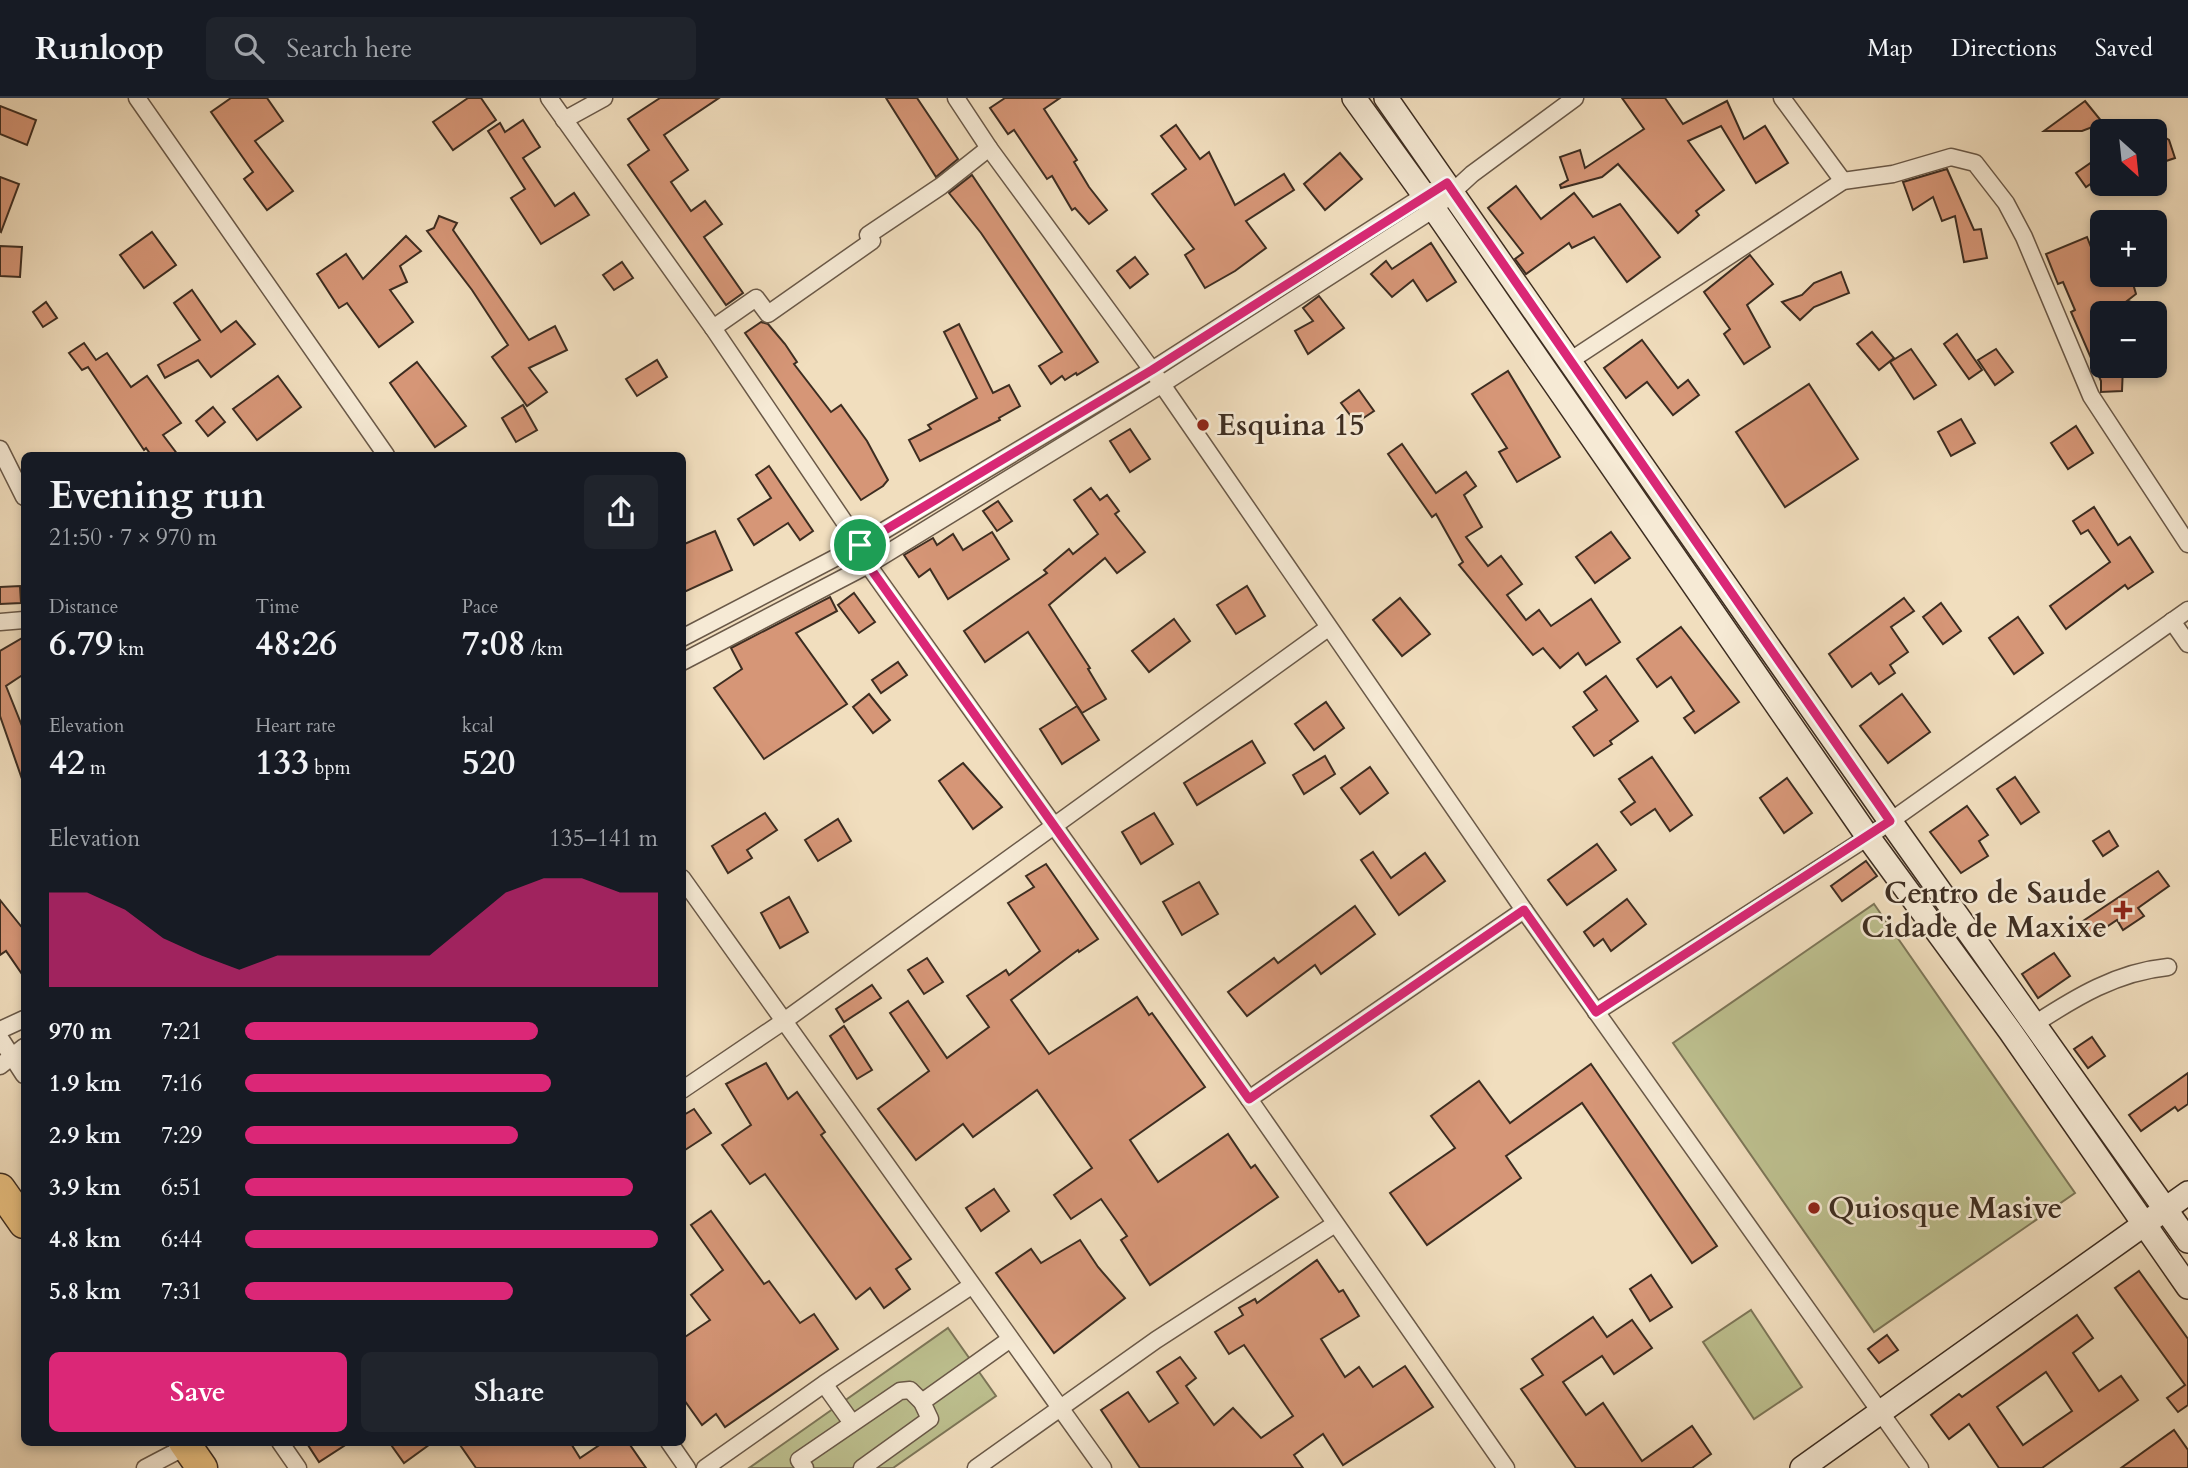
<!DOCTYPE html>
<html lang="en">
<head>
<meta charset="utf-8">
<style>
	body { margin:0; font-family:Cardo,serif; background:#20242c; color:#f1f3f6; height:100vh; display:flex; flex-direction:column; font-size:26px; white-space:nowrap }
	* { box-sizing:border-box; margin:0 }
	p { font-size:23px; color:#9ea1a6 }
	.icon { flex:none; width:38px; height:38px; fill:none; stroke:currentColor; stroke-width:2; stroke-linecap:round; stroke-linejoin:round }
	.map { position:relative; flex:1; overflow:hidden }
	.panel { position:absolute; left:21px; top:354px; width:665px; height:994px; display:flex; flex-direction:column; background:#171b24; border-radius:10px; box-shadow:0 4px 10px #0003 }
	.panel>* { flex:none }
	.needle { width:46px; rotate:153deg }
	.buttons { position:absolute; left:2090px; top:21px; display:grid; gap:14px }
	.buttons a { display:grid; place-items:center; width:77px; height:77px; border-radius:10px; background:#171b24; box-shadow:0 4px 10px #0003; font-size:35px }
	.pin { position:absolute; display:grid; place-items:center; width:60px; height:60px; color:#fff; margin:-30px; border:4px solid #fff; border-radius:50%; box-shadow:0 2px 7px #0007 }
	.round { display:grid; place-items:center; flex:none; width:74px; height:74px; border-radius:10px; background:#20242c }
	.overview { display:flex; align-items:center; justify-content:space-between; height:119px; padding:0 28px }
	h1 { font-size:38px; font-weight:600; line-height:52px }
	.metrics { display:grid; grid-template-columns:repeat(3,1fr); gap:10px; height:119px; padding:7px 28px }
	.metrics div { display:grid; align-content:center }
	.metrics b { font-size:35px; font-weight:600 }
	.metrics small { font-size:19px; font-weight:400 }
	.metrics p { font-size:19px }
	.chart { height:196px; padding:14px 28px }
	.chart p { display:flex; justify-content:space-between }
	.chart svg { width:100%; height:126px; margin-top:7px; fill:#db2777; opacity:.7 }
	.cta { display:flex; gap:14px; margin-top:auto; padding:14px 28px }
	.cta a { flex:1; height:80px; border-radius:10px; background:#db2777; color:#fff; font-size:28px; font-weight:600; line-height:80px; text-align:center }
	.cta a+a { background:#20242c; color:#f1f3f6 }
	ul { padding:0 28px; list-style:none; font-size:23px }
	li { display:grid; grid-template-columns:112px 84px 1fr; align-items:center; height:52px }
	li i { height:18px; border-radius:9px; background:#db2777 }
	header { display:flex; align-items:center; gap:42px; box-sizing:border-box; height:98px; padding:0 35px; background:#171b24; border-bottom:2px solid #363941 }
	header strong { font-size:33px }
	nav { display:flex; gap:38px; margin-inline-start:auto; font-size:24px }
	.search { width:490px; height:63px; background:#20242c; display:flex; align-items:center; gap:18px; box-sizing:border-box; padding:0 24px; border-radius:10px; color:#9ea1a6; font-size:26px }
	.map>svg:first-child { display:block }
	.green { fill:#bdc08f; stroke:#7d7658; stroke-width:2 }
	.building { fill:#d69677; stroke:#3d2d21; stroke-width:2; fill-rule:evenodd }
	.lines { fill:none; stroke-linecap:round; stroke-linejoin:round }
	.street-casing { stroke:#6a5948; stroke-width:19 }
	.secondary-casing { stroke:#3d2d21; stroke-width:26 }
	.highway-casing { stroke:#3d2d21; stroke-width:33 }
	.street { stroke:#f6ead5; stroke-width:16 }
	.secondary { stroke:#f6ead5; stroke-width:23 }
	.highway { stroke:#e8bf7f; stroke-width:30 }
	.route-casing { stroke:#fff; stroke-width:14 }
	.route { stroke:#db2777; stroke-width:9 }
	.poi-dot { fill:#8f2418; stroke:#f6ead5; stroke-width:2.5 }
	.labels { text-anchor:middle; stroke-width:5; stroke-linejoin:round; paint-order:stroke }
	.poi-label { font-size:30px; font-weight:bold; fill:#3d2d21; stroke:#f6ead5; text-anchor:start }
</style>
</head>
<body>
<header>
<strong>Runloop</strong>
<div class="search"><svg class="icon" aria-label="search" viewBox="0 0 24 24"><circle cx="10" cy="10" r="6"/><path d="M15 15l6 6"/></svg>Search here</div>
<nav><a>Map</a><a>Directions</a><a>Saved</a></nav>
</header>
<div class="map">
<svg width="2188" height="1370" viewBox="0 0 2188 1370">
	<rect width="100%" height="100%" fill="#f1debe"/>
	<filter id="stains"><feTurbulence type="fractalNoise" baseFrequency=".00286" numOctaves="4"/><feColorMatrix values="0 0 0 0 .2 0 0 0 0 .09 0 0 0 0 .02 0 0 0 .5 -.17"/></filter>
	<radialGradient id="worn" r=".72"><stop offset=".6" stop-color="#630" stop-opacity="0"/><stop offset="1" stop-color="#630" stop-opacity=".3"/></radialGradient>
	<!-- green -->
	<g class="green">
		<polygon points="1874,806 2075,1095 1874,1234 1673,945"/>
		<polygon points="1751,1212 1802,1289 1754,1321 1703,1244"/>
		<polygon points="948,1230 996,1298 893,1370 749,1370"/>
	</g>
	<!-- building -->
	<g class="building">
		<polygon points="231,0 267,0 283,23 255,43 293,93 267,112 244,81 253,74 211,14"/>
		<polygon points="468,0 481,0 496,22 453,52 433,24"/>
		<polygon points="660,0 719,0 664,37 688,72 671,84 691,113 705,103 722,126 704,139 743,195 726,207 628,67 649,52 628,21"/>
		<polygon points="886,0 917,0 958,61 936,79"/>
		<polygon points="1005,0 1060,0 1044,11 1077,62 1074,64 1089,89 1107,112 1089,126 1075,110 1072,112 1052,78 1047,81 1014,32 1008,36 990,10"/>
		<polygon points="1622,0 1665,0 1683,26 1727,3 1744,41 1765,28 1788,65 1756,85 1721,28 1688,43 1724,92 1696,113 1699,117 1678,135 1618,66 1602,79 1561,90 1560,87 1568,82 1560,59 1580,52 1585,70 1644,31"/>
		<polygon points="2085,3 2103,25 2082,33 2044,33"/>
		<polygon points="0,8 36,22 27,47 0,36"/>
		<polygon points="523,22 540,49 523,60 555,108 574,95 589,117 541,146 511,100 525,91 488,33 500,25 505,34"/>
		<polygon points="1176,27 1200,61 1209,54 1235,107 1284,76 1294,92 1246,123 1266,150 1235,173 1205,190 1185,157 1194,151 1152,96 1186,71 1161,38"/>
		<polygon points="2154,33 2169,42 2175,60 2154,67"/>
		<polygon points="1340,55 1362,81 1325,112 1304,86"/>
		<polygon points="2102,57 2102,78 2086,89 2076,75"/>
		<polygon points="1947,71 1974,132 1981,131 1987,160 1964,164 1955,118 1942,123 1933,99 1913,112 1903,84"/>
		<polygon points="972,77 1098,264 1077,277 1076,275 1065,282 1062,278 1051,286 1039,268 1062,254 981,135 949,95"/>
		<polygon points="0,79 19,86 1,134 0,133"/>
		<polygon points="1516,88 1541,121 1574,95 1593,119 1620,106 1660,159 1627,184 1594,139 1572,150 1569,145 1526,176 1515,161 1523,155 1488,110"/>
		<polygon points="439,118 457,125 453,132 529,242 555,228 567,252 529,270 547,294 527,308 492,259 508,247 472,192 427,133 434,130"/>
		<polygon points="152,134 176,167 144,190 120,157"/>
		<polygon points="406,138 421,153 400,168 407,184 390,192 413,224 379,249 347,205 339,210 317,176 346,156 363,181"/>
		<polygon points="2087,139 2102,177 2113,177 2115,183 2131,179 2136,196 2127,203 2150,208 2149,215 2102,215 2102,268 2123,268 2122,293 2101,294 2101,283 2071,214 2075,212 2063,184 2058,186 2046,156"/>
		<polygon points="1431,145 1456,184 1427,203 1413,182 1392,199 1371,176 1386,163 1392,171"/>
		<polygon points="0,148 22,149 20,179 0,178"/>
		<polygon points="1750,157 1773,186 1747,207 1770,249 1744,266 1724,236 1730,231 1704,194"/>
		<polygon points="1135,159 1148,176 1130,190 1117,173"/>
		<polygon points="622,164 633,180 614,192 603,177"/>
		<polygon points="1841,174 1849,195 1814,209 1800,222 1782,204 1802,197 1814,185"/>
		<polygon points="192,192 221,234 236,223 255,246 211,279 198,262 165,280 158,267 200,242 174,205"/>
		<polygon points="1319,198 1344,230 1308,256 1295,233 1313,223 1303,210"/>
		<polygon points="46,204 57,220 43,229 33,214"/>
		<polygon points="761,224 768,226 785,246 797,264 794,266 831,314 841,307 867,343 888,382 883,388 861,402 745,235"/>
		<polygon points="959,226 993,295 1009,287 1020,308 999,320 1000,322 920,363 909,342 931,331 928,327 977,300 944,234"/>
		<polygon points="1872,234 1894,260 1879,272 1857,246"/>
		<polygon points="1957,236 1982,272 1969,281 1944,246"/>
		<polygon points="1642,242 1678,290 1688,282 1699,297 1673,317 1647,284 1626,300 1604,270"/>
		<polygon points="84,245 96,262 107,255 131,289 147,278 181,325 163,337 178,357 151,357 146,350 144,352 88,269 82,272 69,255"/>
		<polygon points="1911,251 1936,287 1914,301 1890,264"/>
		<polygon points="1996,251 2013,274 1995,287 1978,262"/>
		<polygon points="657,262 667,279 637,298 626,281"/>
		<polygon points="417,264 466,328 435,349 390,285"/>
		<polygon points="1508,273 1560,359 1517,384 1499,354 1507,350 1472,296"/>
		<polygon points="278,278 301,309 257,342 233,311"/>
		<polygon points="1809,286 1858,361 1785,409 1736,334"/>
		<polygon points="1359,292 1374,313 1356,325 1341,305"/>
		<polygon points="523,307 537,332 516,344 502,320"/>
		<polygon points="213,309 225,324 208,338 196,323"/>
		<polygon points="1961,321 1975,345 1951,358 1938,334"/>
		<polygon points="2076,328 2093,355 2068,371 2051,345"/>
		<polygon points="1130,331 1150,361 1130,374 1110,343"/>
		<polygon points="1402,346 1436,395 1466,374 1476,388 1464,397 1482,429 1466,439 1488,468 1501,458 1522,486 1507,497 1526,522 1539,512 1551,528 1591,501 1620,544 1586,567 1578,555 1560,570 1543,550 1533,557 1459,467 1463,464 1436,416 1432,419 1388,356"/>
		<polygon points="769,368 813,433 800,442 788,425 754,447 738,421 771,400 756,377"/>
		<polygon points="1091,390 1100,402 1107,397 1119,413 1115,416 1145,454 1117,475 1105,460 1049,507 1090,570 1088,571 1106,601 1082,615 1028,534 985,564 964,533 1047,475 1044,472 1069,451 1073,456 1098,436 1074,402"/>
		<polygon points="998,403 1012,423 997,433 983,413"/>
		<polygon points="2094,409 2118,447 2130,439 2153,474 2128,491 2125,487 2066,531 2050,508 2110,464 2088,432 2081,436 2073,423"/>
		<polygon points="715,433 732,472 682,495 682,447"/>
		<polygon points="992,434 1009,461 948,501 930,471 919,479 904,457 933,440 937,447 953,436 963,452"/>
		<polygon points="1611,434 1630,460 1595,485 1576,459"/>
		<polygon points="20,488 21,505 0,506 0,489"/>
		<polygon points="1247,488 1265,518 1236,536 1217,507"/>
		<polygon points="854,495 875,524 859,535 838,507"/>
		<polygon points="830,499 837,513 796,535 847,606 764,661 714,590 742,571 731,550"/>
		<polygon points="1400,500 1430,536 1402,558 1373,522"/>
		<polygon points="1904,500 1914,513 1891,529 1908,554 1890,567 1895,575 1879,586 1871,575 1852,589 1829,556"/>
		<polygon points="1941,505 1961,533 1943,546 1923,519"/>
		<polygon points="2018,519 2043,555 2014,576 1989,540"/>
		<polygon points="1174,521 1190,543 1149,574 1132,553"/>
		<polygon points="1681,529 1739,604 1695,635 1684,620 1694,613 1671,579 1657,589 1637,561"/>
		<polygon points="24,539 24,576 6,588 24,633 22,681 0,618 0,553"/>
		<polygon points="898,564 907,577 881,595 872,582"/>
		<polygon points="1606,578 1638,623 1610,643 1612,646 1594,658 1573,629 1597,612 1584,594"/>
		<polygon points="869,596 890,622 873,635 853,609"/>
		<polygon points="1902,596 1930,634 1888,665 1860,628"/>
		<polygon points="1326,604 1344,630 1314,652 1295,626"/>
		<polygon points="1077,608 1099,642 1062,666 1040,631"/>
		<polygon points="1252,643 1265,665 1197,707 1184,685"/>
		<polygon points="1325,658 1335,676 1304,696 1293,677"/>
		<polygon points="1652,659 1692,717 1670,733 1655,711 1631,727 1621,714 1635,704 1619,681"/>
		<polygon points="963,665 1002,709 973,731 939,683"/>
		<polygon points="1370,669 1388,695 1360,716 1341,690"/>
		<polygon points="2015,679 2039,714 2021,726 1997,691"/>
		<polygon points="1787,680 1812,715 1784,735 1760,700"/>
		<polygon points="1967,708 1988,737 1979,743 1988,758 1961,775 1930,734"/>
		<polygon points="765,715 777,732 747,752 752,760 728,775 712,748"/>
		<polygon points="1154,715 1173,746 1141,766 1122,734"/>
		<polygon points="838,721 851,743 818,763 805,742"/>
		<polygon points="2109,733 2118,748 2103,758 2093,743"/>
		<polygon points="1597,746 1616,772 1567,807 1548,782"/>
		<polygon points="1373,754 1391,780 1425,755 1445,783 1399,817 1361,762"/>
		<polygon points="1866,763 1877,778 1842,803 1831,788"/>
		<polygon points="1046,766 1098,841 1079,854 1078,852 1011,902 1049,956 1137,899 1149,917 1152,915 1205,989 1130,1042 1158,1084 1228,1036 1251,1070 1255,1067 1278,1099 1150,1187 1121,1142 1127,1138 1101,1101 1071,1121 1054,1097 1092,1070 1037,992 973,1039 963,1026 916,1062 878,1011 929,973 890,915 908,903 947,960 989,929 967,898 1006,872 1009,877 1040,853 1008,805 1034,789 1026,778"/>
		<polygon points="2158,773 2169,788 2138,810 2144,818 2123,832 2117,822 2090,840 2080,825"/>
		<polygon points="1199,784 1218,816 1182,837 1163,804"/>
		<polygon points="789,799 808,834 780,850 761,815"/>
		<polygon points="1627,801 1646,826 1611,853 1603,841 1594,848 1584,834"/>
		<polygon points="0,802 24,832 24,879 6,853 0,857"/>
		<polygon points="1355,808 1375,836 1321,876 1315,867 1247,918 1228,894 1274,860 1278,865"/>
		<polygon points="2054,855 2070,878 2038,900 2022,876"/>
		<polygon points="927,860 943,884 924,896 908,872"/>
		<polygon points="872,887 881,900 844,924 836,911"/>
		<polygon points="844,928 872,972 857,981 830,938"/>
		<polygon points="2092,939 2105,958 2088,970 2074,951"/>
		<polygon points="766,965 788,1001 797,994 825,1034 821,1037 911,1161 896,1171 910,1191 884,1210 870,1190 856,1201 765,1076 750,1086 722,1047 751,1027 726,986"/>
		<polygon points="1591,966 1717,1148 1692,1165 1582,1005 1506,1058 1521,1080 1427,1147 1390,1095 1455,1050 1431,1018 1479,983 1510,1025"/>
		<polygon points="2188,975 2188,1006 2178,1013 2175,1009 2141,1033 2129,1017"/>
		<polygon points="694,1011 711,1035 682,1054 682,1018"/>
		<polygon points="994,1091 1009,1113 981,1133 966,1110"/>
		<polygon points="711,1113 764,1186 769,1183 800,1225 814,1216 838,1251 725,1329 716,1316 702,1327 682,1299 682,1241 710,1222 691,1197 723,1172 691,1127"/>
		<polygon points="1080,1142 1098,1169 1125,1200 1054,1255 996,1175 1031,1151 1041,1165"/>
		<polygon points="1317,1162 1339,1194 1343,1192 1359,1218 1321,1241 1345,1279 1359,1269 1373,1289 1405,1268 1433,1309 1343,1367 1323,1336 1294,1357 1303,1370 1140,1370 1101,1312 1128,1294 1149,1324 1178,1305 1157,1274 1180,1259 1196,1280 1186,1288 1214,1327 1233,1310 1261,1340 1293,1318 1244,1247 1229,1256 1215,1234 1243,1217 1239,1210 1255,1201 1257,1205"/>
		<polygon points="2139,1173 2188,1241 2188,1307 2178,1314 2167,1300 2185,1287 2115,1190"/>
		<polygon points="1651,1177 1672,1209 1650,1223 1630,1191"/>
		<path d="M2077 1217 2093 1240 2073 1255 2099 1293 2121 1278 2138 1302 2042 1370H1999L1969 1326 1949 1341 1931 1317 1959 1296 1962 1299ZM2046 1274 2072 1313 2023 1347 1997 1309Z"/>
		<polygon points="1593,1219 1607,1239 1632,1222 1652,1250 1614,1276 1602,1258 1563,1284 1586,1317 1603,1305 1642,1363 1692,1328 1711,1356 1692,1370 1576,1370 1521,1291 1543,1277 1532,1261"/>
		<polygon points="1887,1237 1898,1252 1879,1265 1868,1251"/>
		<polygon points="2174,1332 2188,1352 2188,1370 2121,1370"/>
		<polygon points="306,1344 350,1344 319,1364"/>
		<polygon points="389,1344 433,1344 404,1365"/>
		<polygon points="458,1344 570,1344 580,1360 604,1344 628,1344 646,1370 476,1370"/>
	</g>
	<g class="lines">
		<!-- street casing -->
		<g class="street-casing">
			<g id="street">
				<polyline points="137,0 386,357"/>
				<polyline points="549,0 713,230 860,447 868,467 1249,1001 1506,1370"/>
				<polyline points="956,0 989,50 1152,272 1524,812 1920,1370"/>
				<polyline points="1782,0 1843,83"/>
				<polyline points="564,22 604,0"/>
				<polyline points="713,230 756,200 768,216 872,143 868,137 941,88 989,50"/>
				<polyline points="1568,264 1843,83 1893,76 1951,59 1975,65 2006,105 2024,139 2091,298 2188,446"/>
				<polyline points="0,351 24,399"/>
				<polyline points="2172,523 2188,546"/>
				<polyline points="0,524 24,522"/>
				<polyline points="682,540 860,447 1152,272 1431,93"/>
				<polyline points="682,564 868,467 1161,287 1434,111 1472,76 1575,0"/>
				<polyline points="682,780 1103,1370"/>
				<polyline points="1596,914 1868,739 2188,512"/>
				<path d="M2033 927C2076 899 2117 874 2168 869"/>
				<polyline points="0,932 24,921"/>
				<polyline points="0,940 24,977"/>
				<polyline points="0,968 24,949"/>
				<polyline points="682,992 784,923 1328,530"/>
				<polyline points="1249,1001 1524,812"/>
				<polyline points="827,1290 852,1325"/>
				<polyline points="922,1304 1009,1242"/>
				<polyline points="280,1344 298,1370"/>
				<polyline points="669,1344 687,1370"/>
				<polyline points="145,1370 187,1348"/>
				<polyline points="705,1370 824,1286 971,1188"/>
				<polyline points="805,1370 799,1362 900,1293 910,1292 922,1304 930,1321 862,1370"/>
				<polyline points="976,1370 1156,1242 1335,1126"/>
			</g>
		</g>
		<!-- secondary casing -->
		<g class="secondary-casing">
			<g id="secondary">
				<polyline points="1354,0 1434,111 1868,739 2010,933 2188,1189"/>
				<polyline points="1386,0 1890,723 2188,1143"/>
				<polyline points="1802,1370 2188,1095"/>
			</g>
		</g>
		<!-- highway casing -->
		<g class="highway-casing">
			<g id="highway">
				<polyline points="0,1091 24,1125"/>
				<polyline points="184,1344 202,1370"/>
			</g>
		</g>
		<!-- street -->
		<use href="#street" class="street"/>
		<!-- secondary -->
		<use href="#secondary" class="secondary"/>
		<!-- highway -->
		<use href="#highway" class="highway"/>
	</g>
	<g class="lines">
		<!-- route casing -->
		<g class="route-casing">
			<polygon id="route" points="1447,85 1890,723 1596,914 1524,812 1249,1001 868,467 860,447 1152,272"/>
		</g>
		<!-- route -->
		<use href="#route" class="route"/>
	</g>
	<!-- markers -->
	<g class="poi-dot">
		<circle cx="1203" cy="327" r="7"/>
		<path d="M2119.5 801.5h7v7h7v7h-7v7h-7v-7h-7v-7h7z"/>
		<circle cx="1814" cy="1110" r="7"/>
	</g>
	<g class="labels">
		<!-- poi labels -->
		<g class="poi-label">
			<text x="1217" y="337">Esquina 15</text>
			<text x="2107" y="805" text-anchor="end">Centro de Saude<tspan x="2107" dy="34">Cidade de Maxixe</tspan></text>
			<text x="1828" y="1120">Quiosque Masive</text>
		</g>
	</g>
	<rect width="100%" height="100%" filter="url(#stains)"/>
	<rect width="100%" height="100%" fill="url(#worn)"/>
</svg>
<div class="buttons">
<a><svg class="needle" viewBox="-14 -14 28 28"><path d="M0-13l5 13h-10z" fill="#e53935"/><path d="M0 13l5-13h-10z" fill="#9ea1a6"/></svg></a>
<a>+</a>
<a>−</a>
</div>
<div class="pin" style="left:860px;top:447px;background:#1e9e55"><svg class="icon" aria-label="arrive" viewBox="0 0 24 24"><path d="M6 21V4h12l-3 4 3 4H6"/></svg></div>
<section class="panel">
<div class="overview"><div><h1>Evening run</h1><p>21:50 · 7 × 970 m</p></div><a class="round"><svg class="icon" aria-label="share" viewBox="0 0 24 24"><path d="M12 15V3M7 8l5-5 5 5M5 13v7h14v-7"/></svg></a></div>
<div class="metrics">
<div><p>Distance</p><b>6.79<small> km</small></b></div>
<div><p>Time</p><b>48:26</b></div>
<div><p>Pace</p><b>7:08<small> /km</small></b></div>
</div>
<div class="metrics">
<div><p>Elevation</p><b>42<small> m</small></b></div>
<div><p>Heart rate</p><b>133<small> bpm</small></b></div>
<div><p>kcal</p><b>520</b></div>
</div>
<div class="chart"><p><span>Elevation</span>135–141 m</p>
<svg viewBox="0 0 160 44" preserveAspectRatio="none"><path d="M0 44V11L10 11L20 17L30 27L40 33L50 38L60 33L70 33L80 33L90 33L100 33L110 22L120 11L130 6L140 6L150 11L160 11V44z"/></svg>
</div>
<ul>
<li><b>970 m</b>7:21<i style="width:71%"></i></li>
<li><b>1.9 km</b>7:16<i style="width:74%"></i></li>
<li><b>2.9 km</b>7:29<i style="width:66%"></i></li>
<li><b>3.9 km</b>6:51<i style="width:94%"></i></li>
<li><b>4.8 km</b>6:44<i style="width:100%"></i></li>
<li><b>5.8 km</b>7:31<i style="width:65%"></i></li>
</ul>
<div class="cta"><a>Save</a><a>Share</a></div>
</section>
</div>
</body>
</html>
